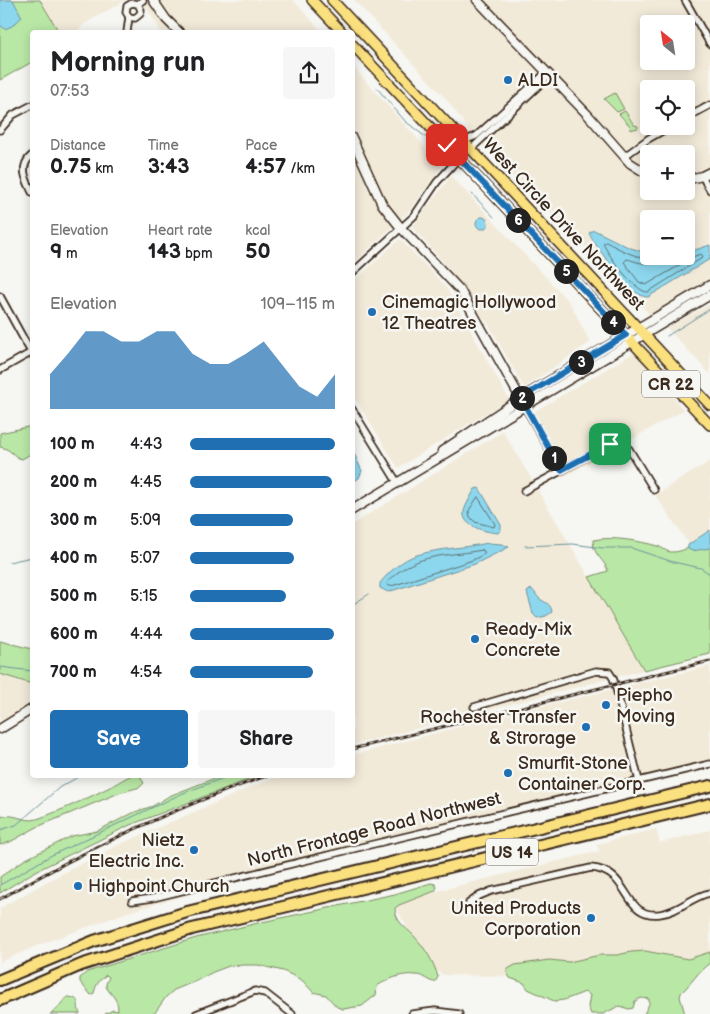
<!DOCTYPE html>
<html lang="en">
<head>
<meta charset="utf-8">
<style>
	body { margin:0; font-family:"Balsamiq Sans",sans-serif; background:#f6f6f6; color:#202124; height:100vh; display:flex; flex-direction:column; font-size:19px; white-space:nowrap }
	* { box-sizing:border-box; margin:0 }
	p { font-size:16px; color:#757577 }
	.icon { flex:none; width:28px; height:28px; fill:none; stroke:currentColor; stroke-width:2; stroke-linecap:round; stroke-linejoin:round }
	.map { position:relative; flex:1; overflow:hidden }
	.sheet { position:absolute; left:30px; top:30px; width:325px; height:748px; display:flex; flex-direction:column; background:#fff; border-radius:5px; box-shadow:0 2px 12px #0003 }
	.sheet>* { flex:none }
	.needle { width:32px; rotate:330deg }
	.controls { position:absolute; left:640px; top:15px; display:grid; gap:10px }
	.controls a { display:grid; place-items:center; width:55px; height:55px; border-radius:5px; background:#fff; box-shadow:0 2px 12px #0003; font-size:25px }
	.pin { position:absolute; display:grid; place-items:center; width:42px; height:42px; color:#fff; margin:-21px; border-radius:10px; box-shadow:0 2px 8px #0006 }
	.km { position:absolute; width:25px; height:25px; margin:-12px; border-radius:50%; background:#222; color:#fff; font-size:14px; line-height:25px; text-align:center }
	.round { display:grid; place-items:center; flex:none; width:52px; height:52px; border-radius:5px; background:#f6f6f6 }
	.overview { display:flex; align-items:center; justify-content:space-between; height:85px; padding:0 20px }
	h1 { font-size:28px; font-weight:600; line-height:38px }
	.stats { display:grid; grid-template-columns:repeat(3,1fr); gap:8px; height:85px; padding:5px 20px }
	.stats div { display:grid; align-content:center }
	.stats b { font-size:21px; font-weight:600 }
	.stats small { font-size:14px; font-weight:400 }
	.stats p { font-size:14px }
	.chart { height:140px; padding:10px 20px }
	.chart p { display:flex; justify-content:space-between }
	.chart svg { width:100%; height:90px; margin-top:5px; fill:#1f6fb2; opacity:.7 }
	.action { display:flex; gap:10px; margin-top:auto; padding:10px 20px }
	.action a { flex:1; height:58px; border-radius:5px; background:#1f6fb2; color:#fff; font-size:20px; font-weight:600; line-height:58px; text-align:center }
	.action a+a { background:#f6f6f6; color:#202124 }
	ul { padding:0 20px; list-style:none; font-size:16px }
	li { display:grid; grid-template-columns:80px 60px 1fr; align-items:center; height:38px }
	li i { height:12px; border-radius:6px; background:#1f6fb2 }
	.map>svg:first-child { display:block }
	.built { fill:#f2ead9; fill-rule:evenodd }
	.green { fill:#b9e8a6; stroke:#7a8962 }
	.water { fill:#8dd7ee; stroke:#6c929b }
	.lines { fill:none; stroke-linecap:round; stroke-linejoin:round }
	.shore { stroke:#5c6f71; stroke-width:1 }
	.stream { stroke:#6c929b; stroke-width:1 }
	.street-casing { stroke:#3b2a1e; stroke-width:9 }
	.secondary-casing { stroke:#3b2a1e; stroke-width:11 }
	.primary-casing { stroke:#3b2a1e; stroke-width:12 }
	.highway-casing { stroke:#3b2a1e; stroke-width:14 }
	.street { stroke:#f6f6f2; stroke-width:5.5 }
	.secondary { stroke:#f6f6f2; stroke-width:8 }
	.primary { stroke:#fbe080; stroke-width:9 }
	.highway { stroke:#fbe080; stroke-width:10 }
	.rail-casing { stroke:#3b2a1e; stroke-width:3 }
	.rail { stroke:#f6f6f2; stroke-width:1; stroke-dasharray:4; stroke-linecap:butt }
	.route-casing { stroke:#fff; stroke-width:10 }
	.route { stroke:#1f6fb2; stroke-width:6 }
	.poi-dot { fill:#1f6fb2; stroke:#f6f6f2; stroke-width:2 }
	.labels { text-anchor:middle; stroke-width:5; stroke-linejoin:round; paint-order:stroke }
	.shield { fill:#f6f6f2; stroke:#73675e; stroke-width:1 }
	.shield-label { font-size:16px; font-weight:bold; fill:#3b2a1e }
	.poi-label { font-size:18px; fill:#3b2a1e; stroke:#f6f6f2; text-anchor:start }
	.street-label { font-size:18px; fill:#3b2a1e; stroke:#f6f6f2 }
</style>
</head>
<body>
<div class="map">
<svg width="710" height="1014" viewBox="0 0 710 1014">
	<rect width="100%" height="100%" fill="#f6f6f2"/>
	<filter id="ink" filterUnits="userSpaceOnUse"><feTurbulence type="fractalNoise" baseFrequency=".02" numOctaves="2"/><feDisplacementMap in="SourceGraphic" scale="10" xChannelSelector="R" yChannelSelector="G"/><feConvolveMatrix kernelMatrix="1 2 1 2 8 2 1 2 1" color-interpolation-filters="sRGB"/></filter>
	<g filter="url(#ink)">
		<!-- built -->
		<g class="built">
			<polygon points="40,0 126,0 84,24 77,32 58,32"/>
			<polygon points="142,0 293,0 322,32 161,32"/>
			<path d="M354 0H710V282L652 317 574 235 511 175 474 136 446 99ZM649 24H686V61H649ZM649 89H686V126H649ZM649 154H686V191H649ZM649 219H686V256H649Z"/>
			<polygon points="352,66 442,166 413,207 353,264"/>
			<polygon points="451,176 570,303 590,342 524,388 489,325 474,307 448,268 412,227"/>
			<polygon points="400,239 446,287 509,399 398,468 353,395 352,283"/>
			<polygon points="710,304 710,374 667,328"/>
			<polygon points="635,352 684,410 562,478 527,416"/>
			<polygon points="503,431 644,670 353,745 353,524"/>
			<polygon points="710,461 710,534 691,547 655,495"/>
			<polygon points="710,666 710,760 359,843 190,885 191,894 128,912 36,946 0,962 0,908 48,881 118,845 268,780 286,775 352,775 353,755 493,718"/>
			<polygon points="0,674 32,684 32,703 0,723"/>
			<polygon points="656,829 660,843 710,830 710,958 673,979 444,975 434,970 424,957 393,902 599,851 597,844"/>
		</g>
		<!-- green -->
		<g class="green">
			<polygon points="0,0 40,0 59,32 32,32 32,62 0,80"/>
			<polygon points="615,93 624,109 617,112 604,99"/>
			<polygon points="625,111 634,125 638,126 638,128 630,130 631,127 619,114"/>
			<path d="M32 426V453L22 459C13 457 12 449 0 447V433Z"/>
			<path d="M710 534V654L644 670 589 577 608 571C605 560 590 552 594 540 610 536 641 541 657 546 662 547 666 552 671 552 685 553 699 541 710 534Z"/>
			<polygon points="0,641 32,649 32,684 0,674"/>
			<path d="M132 775H139L144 783 140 787 119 793 37 827 10 842 0 845V817C14 812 24 823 37 819 63 810 88 798 112 786 119 782 125 778 132 775Z"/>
			<polygon points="223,775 260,775 130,825 34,872 0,893 0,877 24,860 72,836 97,831 135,812 153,806 169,796"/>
			<path d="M431 883 435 884 437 887 435 891 399 905 395 908C395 922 406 927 414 936 425 948 434 962 438 977L435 982C428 982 424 975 416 975 402 973 388 979 377 986L376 995 362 1006 343 1009 337 1007 326 995 313 992 303 981 294 976 283 971 258 965H243L229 966 213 972 196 981 174 990 166 997 154 1014H105L113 1010 118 1011C119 996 105 991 106 985 106 982 108 980 109 977L106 975C99 981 96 984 94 993L91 995 80 982V978L87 972 196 938 262 922 395 894Z"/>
			<path d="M645 951 688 959 710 952V963C698 971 692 983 681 993L680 997 685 1014H644L649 1004V999L641 998 635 1001 633 1008 629 1009 619 1006 603 1014H591L588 1007 590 995 585 992 564 1000 554 1001 528 989 524 983 510 978 507 973 508 969 515 965 549 960 569 962 600 955H617L631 952Z"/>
			<path d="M68 997C82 998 76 1005 80 1014H50C60 1009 60 1002 68 997Z"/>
		</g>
		<!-- water -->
		<g class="water">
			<polygon points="0,0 13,0 22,17 12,26 5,29 0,25"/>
			<circle cx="482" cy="223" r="6"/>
			<path d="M594 230 628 247 649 254V256L676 258 686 256V253L710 245V259L648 297C630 298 603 254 592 239L589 233Z"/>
			<polygon points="352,449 362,471 359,478 353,482"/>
			<path d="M479 488 501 525V530L498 533C487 532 461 527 464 511 466 504 471 496 475 489Z"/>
			<polygon points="710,530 710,548 692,551 688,549 688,545"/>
			<path d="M488 543 502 544 509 547 475 564 388 592 380 588V583C389 572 403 559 417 555 440 548 465 548 488 543Z"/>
			<path d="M531 589C536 592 536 596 540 599 546 603 551 604 552 612L546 616 537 618 533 614 527 592Z"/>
		</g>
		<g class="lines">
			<!-- shore -->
			<g class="shore">
				<path d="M652 256C641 262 616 247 606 242L603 243C607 254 636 293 648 292L702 258 703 256 701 254 689 258 683 256"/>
				<path d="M659 256C651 269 639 262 627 259L624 262 639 282 646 285 680 265V262L676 256"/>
				<polygon points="478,497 495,524 494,527 475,522 470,517 469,511"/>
				<path d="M482 550 484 551V554L473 560 395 585 389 586 387 585C388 580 393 577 397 573 422 553 451 556 482 550Z"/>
			</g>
			<!-- stream -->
			<g class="stream">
				<polyline points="377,88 405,121 432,142"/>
				<polyline points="472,194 494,217"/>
				<polyline points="667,336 710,309"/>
				<polyline points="525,546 573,544 603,548 631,548 673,562 701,568 710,574"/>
				<polyline points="9,562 32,557"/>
				<polyline points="352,605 369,594"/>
				<polyline points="0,667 32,671"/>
				<polyline points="0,830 16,825 60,787 82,775"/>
				<polyline points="0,885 50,856 181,794 231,775"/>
			</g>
			<!-- street casing -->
			<g class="street-casing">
				<g id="street">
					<polyline points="685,0 710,44"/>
					<polyline points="138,4 141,10 140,14 135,18 129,17 126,12 127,6 132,3 138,4 143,0"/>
					<polyline points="127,32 129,17"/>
					<polyline points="686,118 710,105"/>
					<polyline points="0,130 13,115 32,105"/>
					<polyline points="464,141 476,136 547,72"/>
					<polyline points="471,149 550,75"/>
					<path d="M32 155C19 166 25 178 32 192"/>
					<polyline points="625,156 648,139 671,126"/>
					<polyline points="702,176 710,190"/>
					<polyline points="352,273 414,216 437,182 459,158"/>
					<polyline points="0,296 32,354"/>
					<polyline points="0,370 32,352"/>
					<polyline points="525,407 561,470"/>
					<polyline points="352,409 397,482"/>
					<polyline points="524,491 610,444 620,443 629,449 654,490"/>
					<polyline points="474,707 596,671 609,672 613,678 615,684 639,781"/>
					<polyline points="132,901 153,898 361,847 710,764"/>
					<path d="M469 903 479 896 491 891 591 868C632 871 622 919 660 914 679 912 692 896 710 893"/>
					<polyline points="196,1014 255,991 265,993 292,1014"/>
					<polyline points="412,1014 435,1011 459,1014"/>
				</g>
			</g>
			<!-- secondary casing -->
			<g class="secondary-casing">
				<g id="secondary">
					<polyline points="153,0 166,19 179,32"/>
					<polyline points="477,0 588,115 630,163 649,175"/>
					<polyline points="352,138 382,204 401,228 460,290 523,403"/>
					<polyline points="686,180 702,176 710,172"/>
					<polyline points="442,451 521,398 710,285"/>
					<polyline points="352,510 710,295"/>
					<polyline points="0,729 32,709"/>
				</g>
			</g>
			<!-- primary casing -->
			<g class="primary-casing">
				<g id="primary">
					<polyline points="312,0 342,32"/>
					<polyline points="332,0 710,405"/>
					<polyline points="352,44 710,425"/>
				</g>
			</g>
			<!-- highway casing -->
			<g class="highway-casing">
				<g id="highway">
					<polyline points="0,980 94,941 187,912 710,786"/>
					<polyline points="0,1000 81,965 192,929 710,804"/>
				</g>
			</g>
			<!-- street -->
			<use href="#street" class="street"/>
			<!-- secondary -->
			<use href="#secondary" class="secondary"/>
			<!-- primary -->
			<use href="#primary" class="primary"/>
			<!-- highway -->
			<use href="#highway" class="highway"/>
			<!-- rail casing -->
			<g class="rail-casing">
				<g id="rail">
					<polyline points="352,749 710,661"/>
					<path d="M0 899C85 850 175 807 269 775"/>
				</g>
			</g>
			<!-- rail -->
			<use href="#rail" class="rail"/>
		</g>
	</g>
	<g class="lines" filter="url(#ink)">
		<!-- route casing -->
		<g class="route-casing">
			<polyline id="route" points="447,145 626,335 521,398 561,470 610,444"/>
		</g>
		<!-- route -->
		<use href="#route" class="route"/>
	</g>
	<!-- markers -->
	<g class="poi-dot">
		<circle cx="508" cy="80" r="5"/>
		<circle cx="372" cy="312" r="5"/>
		<circle cx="475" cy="639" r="5"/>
		<circle cx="606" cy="705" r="5"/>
		<circle cx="586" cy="727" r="5"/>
		<circle cx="508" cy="773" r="5"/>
		<circle cx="194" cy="850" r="5"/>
		<circle cx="78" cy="886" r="5"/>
		<circle cx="591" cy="918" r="5"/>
	</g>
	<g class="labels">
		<!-- shield labels -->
		<g class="shield">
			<rect x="642" y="370.5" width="58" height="27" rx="4"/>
			<rect x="486" y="838.5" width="52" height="27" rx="4"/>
		</g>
		<g class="shield-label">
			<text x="671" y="390">CR 22</text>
			<text x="512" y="858">US 14</text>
		</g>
		<!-- poi labels -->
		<g class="poi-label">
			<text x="518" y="86">ALDI</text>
			<text x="382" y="308">Cinemagic Hollywood<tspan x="382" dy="21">12 Theatres</tspan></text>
			<text x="485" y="635">Ready-Mix<tspan x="485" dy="21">Concrete</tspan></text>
			<text x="616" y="701">Piepho<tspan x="616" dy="21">Moving</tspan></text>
			<text x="576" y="723" text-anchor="end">Rochester Transfer<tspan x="576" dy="21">&amp; Strorage</tspan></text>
			<text x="518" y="769">Smurfit-Stone<tspan x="518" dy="21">Container Corp.</tspan></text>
			<text x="184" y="846" text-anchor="end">Nietz<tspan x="184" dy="21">Electric Inc.</tspan></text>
			<text x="88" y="892">Highpoint Church</text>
			<text x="581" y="914" text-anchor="end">United Products<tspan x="581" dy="21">Corporation</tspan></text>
		</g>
		<!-- street labels -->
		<g class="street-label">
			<text transform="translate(564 224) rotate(47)" y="6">West Circle Drive Northwest</text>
			<text transform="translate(374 829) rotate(-14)" y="6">North Frontage Road Northwest</text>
		</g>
	</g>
</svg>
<div class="controls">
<a><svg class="needle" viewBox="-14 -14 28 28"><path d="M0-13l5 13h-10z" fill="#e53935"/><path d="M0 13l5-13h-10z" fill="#757577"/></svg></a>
<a><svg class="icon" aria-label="locate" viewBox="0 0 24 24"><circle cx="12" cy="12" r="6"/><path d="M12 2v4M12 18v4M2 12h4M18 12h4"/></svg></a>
<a>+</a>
<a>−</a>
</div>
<div class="pin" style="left:610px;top:444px;background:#1e9e55"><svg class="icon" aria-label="arrive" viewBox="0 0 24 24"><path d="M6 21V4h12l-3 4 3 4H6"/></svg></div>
<div class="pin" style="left:447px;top:145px;background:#d93025"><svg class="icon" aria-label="check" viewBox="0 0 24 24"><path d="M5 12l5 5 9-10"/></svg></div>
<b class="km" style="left:554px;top:458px">1</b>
<b class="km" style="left:522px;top:398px">2</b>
<b class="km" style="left:581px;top:362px">3</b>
<b class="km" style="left:613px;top:322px">4</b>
<b class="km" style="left:566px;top:271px">5</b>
<b class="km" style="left:518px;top:220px">6</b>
<section class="sheet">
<div class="overview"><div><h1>Morning run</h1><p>07:53</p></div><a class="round"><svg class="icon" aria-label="share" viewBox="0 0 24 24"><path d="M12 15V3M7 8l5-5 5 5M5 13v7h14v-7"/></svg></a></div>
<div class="stats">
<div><p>Distance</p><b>0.75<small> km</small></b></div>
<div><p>Time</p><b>3:43</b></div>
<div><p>Pace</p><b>4:57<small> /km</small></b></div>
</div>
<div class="stats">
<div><p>Elevation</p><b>9<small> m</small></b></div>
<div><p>Heart rate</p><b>143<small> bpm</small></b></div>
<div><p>kcal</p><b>50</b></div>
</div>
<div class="chart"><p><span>Elevation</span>109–115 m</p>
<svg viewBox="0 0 160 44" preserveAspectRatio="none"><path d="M0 44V27L10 17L20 6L30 6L40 11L50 11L60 6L70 6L80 17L90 22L100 22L110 17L120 11L130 22L140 33L150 38L160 27V44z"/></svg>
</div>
<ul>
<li><b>100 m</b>4:43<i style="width:100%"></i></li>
<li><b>200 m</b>4:45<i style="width:98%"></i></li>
<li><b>300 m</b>5:09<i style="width:71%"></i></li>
<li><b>400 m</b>5:07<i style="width:72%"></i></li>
<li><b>500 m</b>5:15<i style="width:66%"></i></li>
<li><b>600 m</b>4:44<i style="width:99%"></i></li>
<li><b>700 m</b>4:54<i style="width:85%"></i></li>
</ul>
<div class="action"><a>Save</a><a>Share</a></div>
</section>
</div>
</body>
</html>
